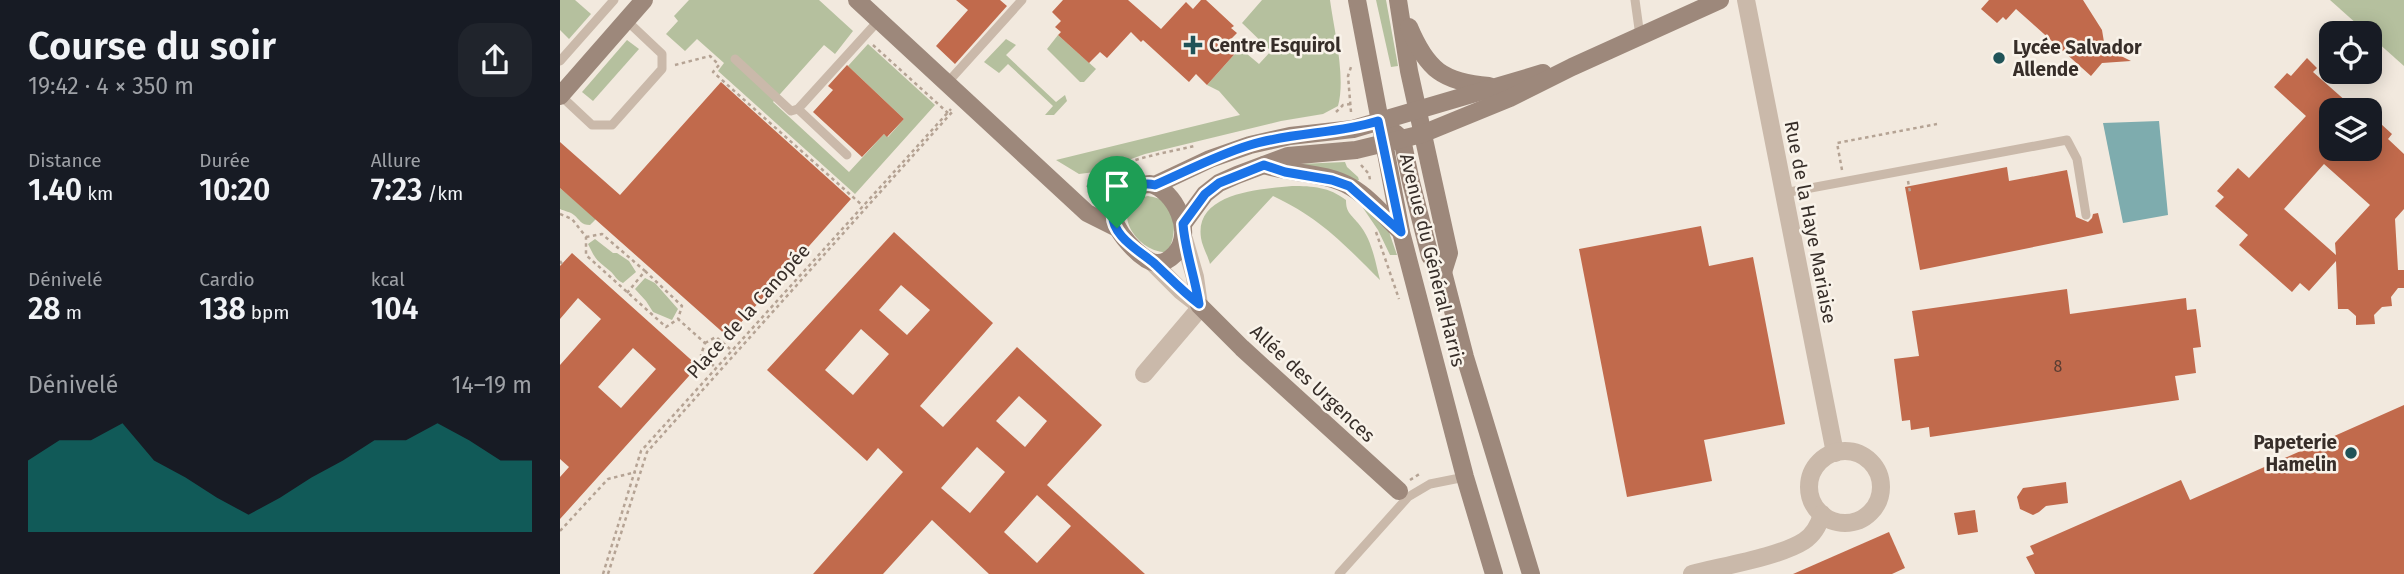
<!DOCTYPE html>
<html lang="fr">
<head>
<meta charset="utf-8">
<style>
	body { margin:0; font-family:"Fira Sans",sans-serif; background:#20242c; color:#f1f3f6; height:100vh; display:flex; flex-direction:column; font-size:26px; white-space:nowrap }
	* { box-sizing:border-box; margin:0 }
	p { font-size:23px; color:#9ea1a6 }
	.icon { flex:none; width:38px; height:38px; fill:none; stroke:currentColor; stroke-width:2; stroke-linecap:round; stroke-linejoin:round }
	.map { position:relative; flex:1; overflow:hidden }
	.panel { display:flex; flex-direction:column; background:#171b24; width:560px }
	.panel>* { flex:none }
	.buttons { position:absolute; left:1759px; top:21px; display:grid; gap:14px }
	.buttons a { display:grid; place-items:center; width:63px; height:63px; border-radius:14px; background:#171b24; box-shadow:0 4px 18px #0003; font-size:35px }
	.pin { position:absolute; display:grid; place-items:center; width:60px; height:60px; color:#fff; margin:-72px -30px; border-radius:50% 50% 50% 0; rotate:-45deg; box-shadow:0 0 7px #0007 }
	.pin .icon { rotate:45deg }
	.round { display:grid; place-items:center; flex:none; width:74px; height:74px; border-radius:21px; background:#20242c }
	.summary { display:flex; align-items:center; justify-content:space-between; height:119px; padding:0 28px }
	h1 { font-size:38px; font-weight:600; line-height:52px }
	.figures { display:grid; grid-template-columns:repeat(3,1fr); gap:10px; height:119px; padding:7px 28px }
	.figures div { display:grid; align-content:center }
	.figures b { font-size:30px; font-weight:600 }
	.figures small { font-size:19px; font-weight:400 }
	.figures p { font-size:19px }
	.chart { height:196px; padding:14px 28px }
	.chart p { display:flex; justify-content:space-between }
	.chart svg { width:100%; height:126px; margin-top:7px; fill:#0f766e; opacity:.7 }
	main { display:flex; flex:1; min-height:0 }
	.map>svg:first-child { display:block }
	.green { fill:#b5c09e }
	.water { fill:#7eacae }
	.building { fill:#c16a4c; fill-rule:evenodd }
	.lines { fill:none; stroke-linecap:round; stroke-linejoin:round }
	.path { stroke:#b5a394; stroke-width:2.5; stroke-dasharray:3.5 3.5; stroke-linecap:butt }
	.lane { stroke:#cab9aa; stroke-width:9 }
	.street { stroke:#cab9aa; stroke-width:18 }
	.secondary { stroke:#9d887b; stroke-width:18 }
	.route-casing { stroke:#fff; stroke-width:14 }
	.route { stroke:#1a73e8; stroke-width:9 }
	.poi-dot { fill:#205358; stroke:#f9f3ea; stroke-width:2.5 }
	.labels { text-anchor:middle; stroke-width:5; stroke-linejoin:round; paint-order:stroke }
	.number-label { font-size:16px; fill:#5a3d32 }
	.poi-label { font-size:19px; font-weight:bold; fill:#372e29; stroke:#f9f3ea; text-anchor:start }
	.street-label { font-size:19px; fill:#372e29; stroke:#f9f3ea }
</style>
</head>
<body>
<main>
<section class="panel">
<div class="summary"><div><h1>Course du soir</h1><p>19:42 · 4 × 350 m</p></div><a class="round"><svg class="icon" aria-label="share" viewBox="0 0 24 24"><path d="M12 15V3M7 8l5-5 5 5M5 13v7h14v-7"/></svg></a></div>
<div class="figures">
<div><p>Distance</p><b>1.40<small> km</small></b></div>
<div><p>Durée</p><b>10:20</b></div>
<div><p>Allure</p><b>7:23<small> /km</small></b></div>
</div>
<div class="figures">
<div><p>Dénivelé</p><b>28<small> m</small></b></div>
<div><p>Cardio</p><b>138<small> bpm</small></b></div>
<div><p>kcal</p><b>104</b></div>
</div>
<div class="chart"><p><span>Dénivelé</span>14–19 m</p>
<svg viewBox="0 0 160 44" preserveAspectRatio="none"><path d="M0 44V19L10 12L20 12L30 6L40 19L50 25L60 32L70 38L80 32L90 25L100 19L110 12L120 12L130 6L140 12L150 19L160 19V44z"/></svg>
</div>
</section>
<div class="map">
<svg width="1844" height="574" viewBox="0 0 1844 574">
	<rect width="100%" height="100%" fill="#f2e9de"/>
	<!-- green -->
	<g class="green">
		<polygon points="0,0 15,0 31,14 9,39 0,30"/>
		<polygon points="129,0 259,0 293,31 275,54 264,45 213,102 289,172 324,134 328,137 344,119 288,66 308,44 375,105 295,194 158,71 164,63 137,39 125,51 106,34 118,21 114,16"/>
		<path d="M702 0H770C774 30 786 77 778 106L763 114 721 121 585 154 535 172 519 174 496 160 680 115 659 91 647 85 680 48 699 64 711 51 682 23Z"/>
		<polygon points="816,0 826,0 838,66 831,67"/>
		<polygon points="1770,0 1844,0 1844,66"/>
		<polygon points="498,35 536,69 524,82 520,82 487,49"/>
		<polygon points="446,39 456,45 446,55 496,102 505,95 507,101 494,115 485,115 493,106 448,64 439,73 424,62"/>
		<polygon points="67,40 79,49 33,101 22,92"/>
		<polygon points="785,162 787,167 798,177 799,180 795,181 739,164"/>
		<path d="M732 186C753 186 769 187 786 200 786 213 791 214 798 223 812 239 815 261 820 280 784 244 760 218 713 196L650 264C648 256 642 246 641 238 634 192 702 189 732 186Z"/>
		<path d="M0 188 36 219 30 225C21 225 20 220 14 215 11 212 4 211 0 209Z"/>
		<path d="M588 196C593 197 600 198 605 202 617 213 616 240 607 252 577 254 545 204 588 196Z"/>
		<polygon points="802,204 829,232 837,255 830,255 818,230 803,208"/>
		<path d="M35 239 53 253H57L69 261 76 272 63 283C56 280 55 275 50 271 35 258 37 262 28 244Z"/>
		<polygon points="85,278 95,283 118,309 112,320 93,312 86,301 75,289"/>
	</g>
	<!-- water -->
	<polygon class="water" points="1599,121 1608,215 1563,223 1543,123"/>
	<!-- building -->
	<g class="building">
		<polygon points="396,0 440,0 447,6 395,64 376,46 408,10"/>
		<polygon points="503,0 568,0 601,29 626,2 633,9 641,0 646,0 674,26 671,28 677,33 671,39 680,48 647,85 636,74 629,82 583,40 581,42 571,32 547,58 540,52 529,63 498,35 501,32 495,27 501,21 492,12"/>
		<polygon points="1429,0 1523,0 1542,30 1545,48 1571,61 1542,63 1531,76 1456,9 1446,20 1443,17 1437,23 1421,9"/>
		<path d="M1747 58 1757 68 1753 72 1796 110H1771V149H1810V114L1832 134 1828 139 1844 154V209L1835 219 1838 270H1844V288H1838L1831 297 1832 306 1822 307 1814 315 1815 324 1796 325V316L1788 309H1778L1776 261 1749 291 1740 283 1732 292 1679 245 1688 235 1655 206 1664 197 1657 191 1678 168 1689 178 1746 116 1714 87 1727 73 1731 76ZM1764 164 1810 205 1775 243 1776 255 1724 209Z"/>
		<polygon points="287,65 344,119 327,137 324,134 302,157 253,112 273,90 268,86"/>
		<polygon points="161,82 291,199 168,337 0,188 0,142 60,195"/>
		<polygon points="1447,167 1449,181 1507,170 1516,217 1528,222 1532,218 1533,214 1538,213 1543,233 1360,270 1345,187"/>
		<polygon points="1141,226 1149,266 1193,257 1225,424 1144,440 1152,481 1067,497 1019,249"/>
		<path d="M334 232 433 323 360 406 383 427 457 347 542 425 487 485 585 574H429L372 520 323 574H253L343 472 318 448 307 461 207 370ZM341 285 370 310 347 335 319 310ZM301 329 329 354 293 395 265 370ZM459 396 487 421 465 447 436 421ZM417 447 445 472 410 513 381 488ZM477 495 511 526 477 563 444 532Z"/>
		<path d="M12 253 138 366 0 519V477L9 467 0 459V365L41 319 18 298 0 319V266ZM73 348 96 369 61 408 38 387Z"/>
		<polygon points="1507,289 1510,314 1626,298 1627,310 1636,309 1641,347 1633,348 1636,373 1615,376 1619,400 1370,437 1369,427 1351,430 1350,420 1342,421 1334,359 1359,356 1352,311"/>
		<polygon points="1844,405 1844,574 1475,574 1466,557 1474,554 1470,546 1621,480 1630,500"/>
		<polygon points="1506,482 1508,503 1486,506 1479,512 1473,515 1460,509 1457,497 1463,488"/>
		<polygon points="1415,510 1418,532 1398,535 1394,513"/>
		<polygon points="1329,532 1345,568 1332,574 1233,574"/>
	</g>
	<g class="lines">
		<!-- path -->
		<g class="path">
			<polyline points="313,45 388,113"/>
			<polyline points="115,65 150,56 159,65 153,72 303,206"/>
			<polyline points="776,112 783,105 791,104"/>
			<polyline points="791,112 788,76 791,67"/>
			<polyline points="801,165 809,174 810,180"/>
			<polyline points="1282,170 1277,143 1377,124"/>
			<polyline points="1348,181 1350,192"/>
			<path d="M527 187C554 159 599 155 634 146"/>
			<polyline points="0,214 12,219 26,237 26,255 106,327 118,319 145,343 141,355 155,367"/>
			<polyline points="816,232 839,299"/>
			<polyline points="26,237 42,234 85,271 67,293"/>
			<polyline points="0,261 2,264"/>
			<polyline points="85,271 122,306 118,319"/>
			<polyline points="145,343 156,337 170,349"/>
			<polyline points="850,480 861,473"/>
			<polyline points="0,531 48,479 76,472"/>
			<polyline points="43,574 81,451 391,109"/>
			<polyline points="48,574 87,452 393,111"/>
		</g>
		<!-- lane -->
		<g class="lane">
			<polyline points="1075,0 1080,36"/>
			<polyline points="175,59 231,111 238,109"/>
			<polyline points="0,61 54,0"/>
			<polyline points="388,82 462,0"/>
			<polyline points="0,95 32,125 52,125 102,69 102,54 66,20"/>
			<polyline points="287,155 238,109 319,20"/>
			<polyline points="1224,193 1507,140 1517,159 1526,215"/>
			<polyline points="779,574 848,497 870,484 905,477"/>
		</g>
		<!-- street -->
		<g class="street">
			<polyline points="1186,0 1275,453"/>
			<polyline points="624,239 635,277 639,305"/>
			<polyline points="593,263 621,291 639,305"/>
			<polyline points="584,374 641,307"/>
			<circle cx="1285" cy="487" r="36"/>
			<path d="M1132 574C1162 566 1219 557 1244 541 1253 535 1259 525 1262 514"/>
		</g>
		<!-- secondary -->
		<g class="secondary">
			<polyline points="297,0 527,213 557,228"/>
			<polyline points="797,0 841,232 905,477 934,574"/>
			<polyline points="838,0 849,71 889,253 883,272"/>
			<path d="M849 27C867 70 883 82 929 86"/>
			<polyline points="0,96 84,0"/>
			<polyline points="835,133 842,139 851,182 870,256 883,272 905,357 971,574"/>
			<path d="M704 165C731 174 766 172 791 187 810 198 825 217 841 232"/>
			<path d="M590 184C615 190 635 233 615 254 610 259 604 264 596 263 581 261 551 228 553 211 554 204 560 199 566 194 574 187 579 185 590 184Z"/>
			<polyline points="595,185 650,159 690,145 730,136 793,129 983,73"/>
			<polyline points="623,224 645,194 659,183 677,175 728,156 796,150 862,134 950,98 1012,67 1160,0"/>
			<polyline points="639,305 682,348 839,491"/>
		</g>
	</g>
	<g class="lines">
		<!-- route casing -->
		<g class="route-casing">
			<path id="route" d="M818 121 841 232 789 186 772 180 725 172 704 165 659 183 645 194 623 224C625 251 635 277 639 304 623 292 610 278 595 264 580 251 549 235 553 211 554 203 561 199 566 194 575 186 583 182 595 185 627 171 657 155 690 145 733 132 777 134 818 121Z"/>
		</g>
		<!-- route -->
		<use href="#route" class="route"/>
	</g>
	<!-- markers -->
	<g class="poi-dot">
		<path d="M629.5 34.5h7v7h7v7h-7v7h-7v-7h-7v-7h7z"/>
		<circle cx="1439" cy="58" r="7"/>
		<circle cx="1791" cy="453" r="7"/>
	</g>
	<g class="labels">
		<!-- number labels -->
		<g class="number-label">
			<text x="1498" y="372">8</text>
		</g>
		<!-- poi labels -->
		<g class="poi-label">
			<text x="649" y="52">Centre Esquirol</text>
			<text x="1453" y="54">Lycée Salvador<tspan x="1453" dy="22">Allende</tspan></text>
			<text x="1777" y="449" text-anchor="end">Papeterie<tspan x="1777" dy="22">Hamelin</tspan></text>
		</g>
		<!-- street labels -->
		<g class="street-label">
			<text transform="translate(1251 222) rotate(79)" y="7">Rue de la Haye Mariaise</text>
			<text transform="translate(873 260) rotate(76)" y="7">Avenue du Général Harris</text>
			<text transform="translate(188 311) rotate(-48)" y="7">Place de la Canopée</text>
			<text transform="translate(753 383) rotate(43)" y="7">Allée des Urgences</text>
		</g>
	</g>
</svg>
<div class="buttons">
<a><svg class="icon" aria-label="locate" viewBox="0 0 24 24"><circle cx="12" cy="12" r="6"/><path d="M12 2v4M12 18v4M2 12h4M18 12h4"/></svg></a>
<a><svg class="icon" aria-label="layers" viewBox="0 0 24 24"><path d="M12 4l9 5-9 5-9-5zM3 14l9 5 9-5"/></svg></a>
</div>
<div class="pin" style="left:557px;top:228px;background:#1e9e55"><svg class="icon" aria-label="arrive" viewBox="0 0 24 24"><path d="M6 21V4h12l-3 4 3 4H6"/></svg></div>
</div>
</main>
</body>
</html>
